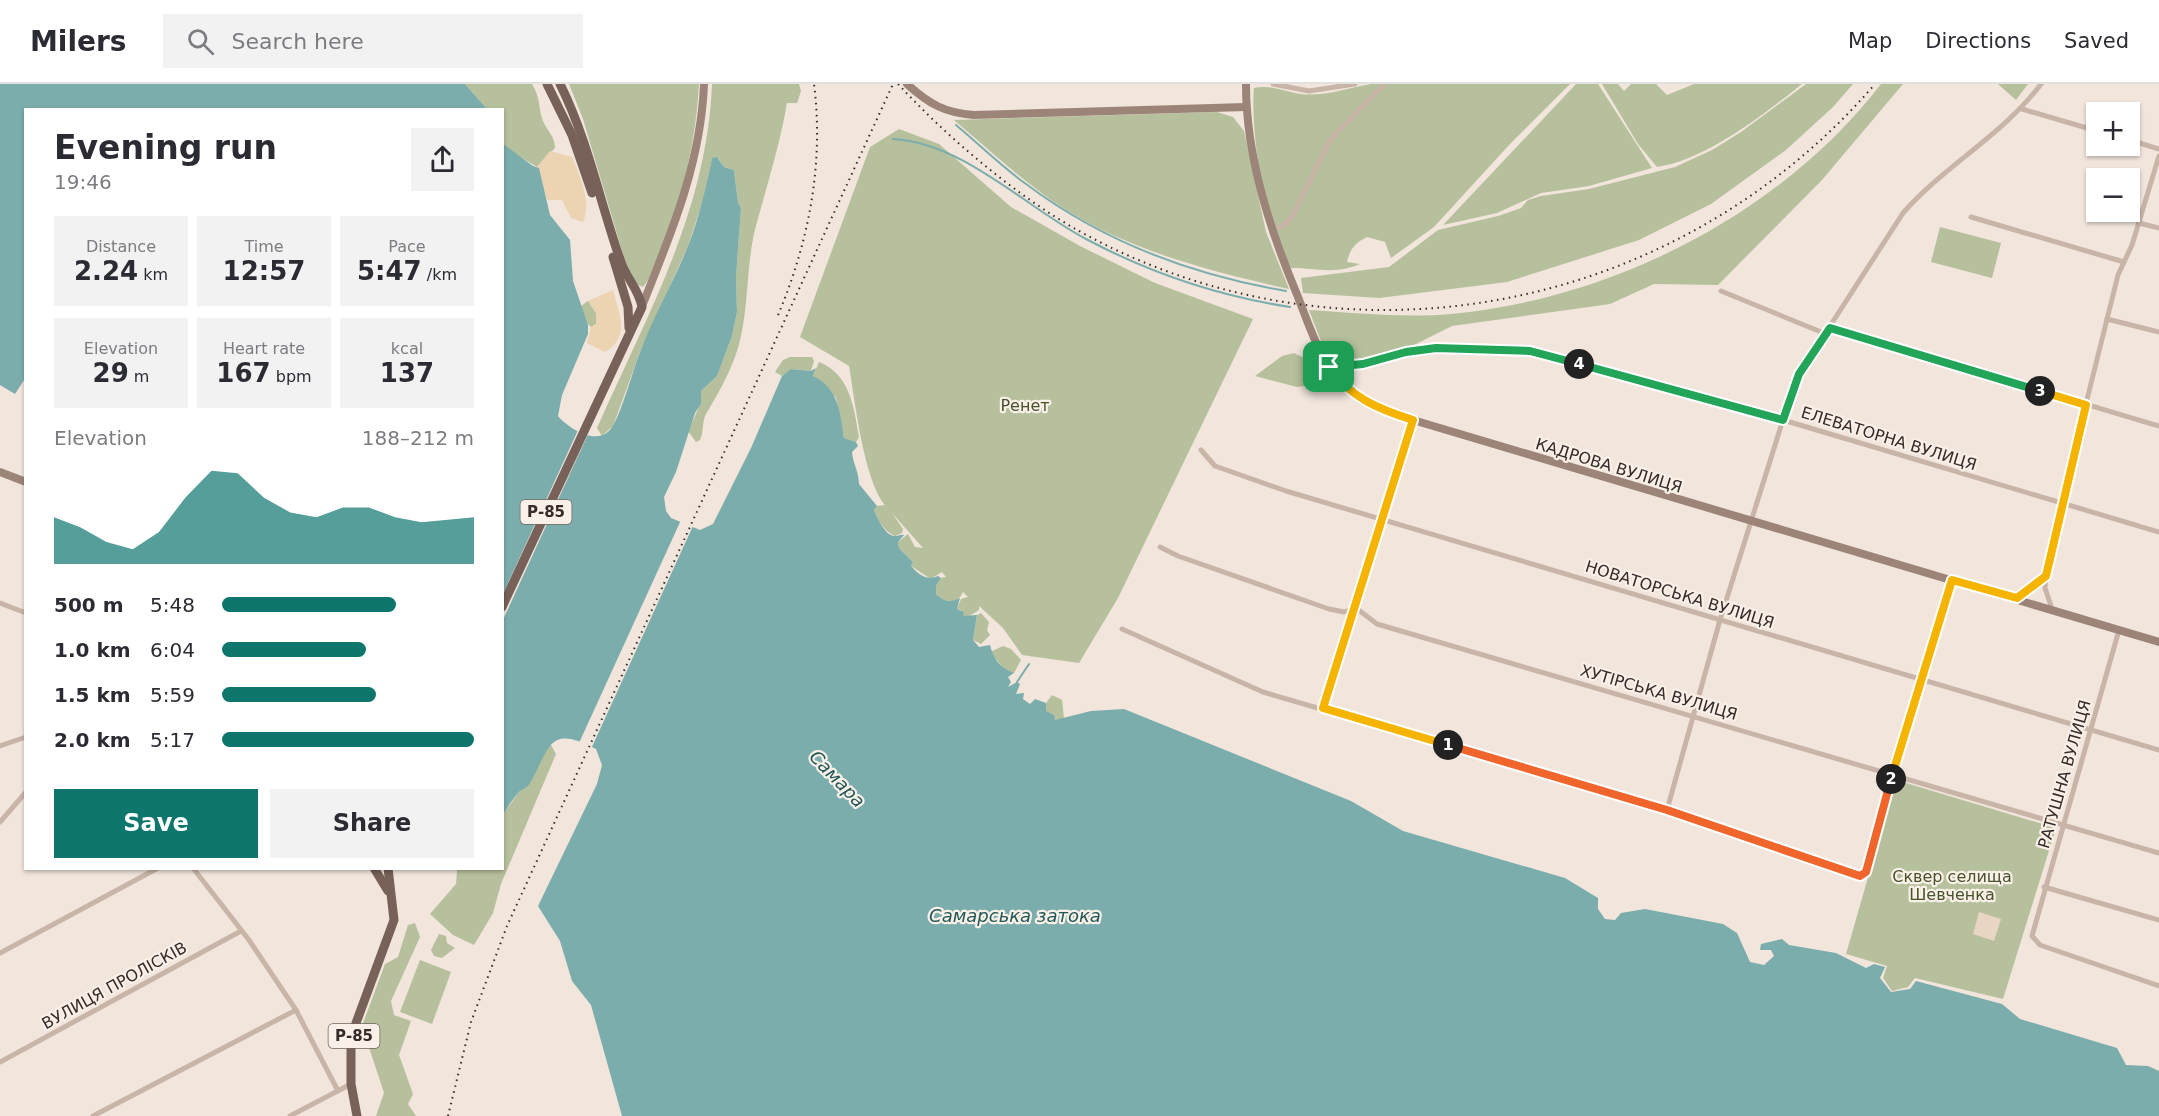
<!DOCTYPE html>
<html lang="en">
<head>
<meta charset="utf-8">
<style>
	body { margin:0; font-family:"DejaVu Sans",sans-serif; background:#f2f2f3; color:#2b2b33; height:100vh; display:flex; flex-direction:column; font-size:22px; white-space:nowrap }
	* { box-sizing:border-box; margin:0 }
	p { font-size:20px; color:#7c7c81 }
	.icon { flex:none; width:33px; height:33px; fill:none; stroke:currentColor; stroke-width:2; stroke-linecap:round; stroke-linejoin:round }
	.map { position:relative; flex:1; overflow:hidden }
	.details { position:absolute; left:24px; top:24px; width:480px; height:762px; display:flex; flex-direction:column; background:#fff; border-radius:0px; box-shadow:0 2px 4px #0004 }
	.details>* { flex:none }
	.fabs { position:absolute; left:2086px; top:18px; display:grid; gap:12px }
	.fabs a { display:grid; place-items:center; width:54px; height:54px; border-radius:0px; background:#fff; box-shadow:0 2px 4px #0004; font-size:30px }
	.pin { position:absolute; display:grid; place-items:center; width:51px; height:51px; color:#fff; margin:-26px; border-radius:12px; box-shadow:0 3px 9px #0006 }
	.km { position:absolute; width:30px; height:30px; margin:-15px; border-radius:50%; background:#222; color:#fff; font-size:16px; line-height:30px; text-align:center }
	.round { display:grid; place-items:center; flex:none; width:63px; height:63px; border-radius:0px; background:#f2f2f3 }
	.summary { display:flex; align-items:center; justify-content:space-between; height:102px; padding:0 30px }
	h1 { font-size:33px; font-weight:700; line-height:45px }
	.figures { display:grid; grid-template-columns:repeat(3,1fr); gap:9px; height:102px; padding:6px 30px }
	.figures div { display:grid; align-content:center; border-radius:0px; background:#f2f2f3; text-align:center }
	.figures b { font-size:26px; font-weight:700 }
	.figures small { font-size:16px; font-weight:400 }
	.figures p { font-size:16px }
	.chart { height:168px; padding:12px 30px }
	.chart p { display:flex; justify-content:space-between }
	.chart svg { width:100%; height:108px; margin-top:6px; fill:#0f766e; opacity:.7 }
	.button { display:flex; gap:12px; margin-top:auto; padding:12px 30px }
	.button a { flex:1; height:69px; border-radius:0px; background:#0f766e; color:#fff; font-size:24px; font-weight:700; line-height:69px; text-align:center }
	.button a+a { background:#f2f2f3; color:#2b2b33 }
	ul { padding:0 30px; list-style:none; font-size:20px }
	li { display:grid; grid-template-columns:96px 72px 1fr; align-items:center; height:45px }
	li i { height:15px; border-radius:8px; background:#0f766e }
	header { display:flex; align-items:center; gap:36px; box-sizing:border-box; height:84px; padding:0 30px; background:#fff; border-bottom:2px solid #e1e1e2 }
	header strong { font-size:28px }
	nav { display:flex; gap:33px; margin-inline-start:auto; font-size:21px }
	.search { width:420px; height:54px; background:#f2f2f3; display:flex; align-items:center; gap:15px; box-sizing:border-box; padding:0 21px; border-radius:0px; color:#7c7c81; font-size:22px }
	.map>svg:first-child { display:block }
	.green { fill:#b6c09c }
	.sand { fill:#ecd4b3 }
	.plaza { fill:#e9d5c3 }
	.water { fill:#7badac }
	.pier { fill:#f1e5dc }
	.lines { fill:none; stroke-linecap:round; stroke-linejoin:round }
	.stream { stroke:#7badac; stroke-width:2 }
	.street { stroke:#c9b5a8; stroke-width:5 }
	.secondary { stroke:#9c8479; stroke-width:8 }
	.primary { stroke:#776159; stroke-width:9 }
	.rail { stroke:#362b28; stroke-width:2; stroke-dasharray:1.5 4.5; stroke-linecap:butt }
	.split-1-casing { stroke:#fff; stroke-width:12 }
	.split-2-casing { stroke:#fff; stroke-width:12 }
	.split-3-casing { stroke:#fff; stroke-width:12 }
	.split-4-casing { stroke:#fff; stroke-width:12 }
	.split-5-casing { stroke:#fff; stroke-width:12 }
	.split-1 { stroke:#f5b400; stroke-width:8 }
	.split-2 { stroke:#f0652b; stroke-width:8 }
	.split-3 { stroke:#f5b400; stroke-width:8 }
	.split-4 { stroke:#22a559; stroke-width:8 }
	.split-5 { stroke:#22a559; stroke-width:8 }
	.labels { text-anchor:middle; stroke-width:4.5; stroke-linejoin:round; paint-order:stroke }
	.shield { fill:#f9f0e8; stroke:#706662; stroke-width:1.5 }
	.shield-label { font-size:15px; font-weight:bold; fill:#362b28 }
	.park-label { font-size:16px; fill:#48532c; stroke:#f9f0e8 }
	.street-label { font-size:16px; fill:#362b28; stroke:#f9f0e8 }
	.water-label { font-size:18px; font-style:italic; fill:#1f5656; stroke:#f9f0e8 }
</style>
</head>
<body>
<header>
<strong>Milers</strong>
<div class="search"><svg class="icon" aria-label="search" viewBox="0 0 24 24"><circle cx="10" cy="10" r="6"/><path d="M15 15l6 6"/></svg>Search here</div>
<nav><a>Map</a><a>Directions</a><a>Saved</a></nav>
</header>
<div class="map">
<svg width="2159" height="1032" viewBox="0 0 2159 1032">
	<rect width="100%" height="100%" fill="#f1e5dc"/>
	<!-- green -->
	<g class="green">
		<path d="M465 0H532C541 15 538 23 543 37 547 47 555 52 555 64L537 83 506 64 503 59 502 26 487 25Z"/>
		<path d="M569 0H699C696 57 683 113 661 165 656 178 652 192 643 203L638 201 628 187 583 35Z"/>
		<path d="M712 0H799L801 7 797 19H787C780 60 768 98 757 138 745 179 750 223 738 264 731 287 718 310 706 330 702 336 704 348 700 356L696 358 688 347 701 319V307L717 292 732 252 737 228 736 193 741 124 738 119 734 86 724 83 718 74H712L704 113 688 162 640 268 613 342 602 352 597 344C647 231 707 127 712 0Z"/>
		<path d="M1371 0H1570L1510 60 1434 143 1391 174 1385 158 1367 153C1355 159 1350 165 1347 178L1360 180C1334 191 1317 184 1291 184 1265 151 1250 46 1254 4 1270 0 1285 8 1300 10 1323 13 1348 4 1371 0Z"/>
		<polygon points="1576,0 1598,0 1652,84 1589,102 1541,109 1497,129 1443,141"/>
		<path d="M1602 0H1618L1624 7 1631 0H1656L1667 11 1694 0H1802C1763 31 1706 76 1657 83L1638 60Z"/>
		<polygon points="1806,0 1853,0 1833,23 1786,66 1711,120 1639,156 1507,198 1379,214 1303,209 1301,194 1389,183 1438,146 1498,132 1521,124 1528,116 1541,112 1589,105 1675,83 1712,66 1741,48"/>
		<path d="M1881 0H1903L1822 96 1718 201 1654 200 1610 220 1452 242 1400 268 1359 276 1329 278 1309 226C1356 229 1404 234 1451 230 1613 215 1781 130 1881 0Z"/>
		<polygon points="1998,0 2028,0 2016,16"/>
		<path d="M1217 28 1233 33 1244 47 1266 148 1289 205C1209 187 1122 165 1054 118 1018 93 987 64 954 36Z"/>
		<path d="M899 45 939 60 1011 123 1080 162 1155 199 1253 235 1118 514 1079 579 1022 571 1003 544 979 522V526L966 534 963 532 961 526 957 525 961 515 968 513 963 508C957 521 946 519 936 510V502L941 494 946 493 942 488 931 495 911 482 913 478 899 464 898 458 908 450 915 463 923 464 892 429 903 445 902 449 895 452C884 447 878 437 874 426L877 422 885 421C864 396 855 317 849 282L800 253 870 63Z"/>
		<polygon points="1940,143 2001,159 1992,194 1931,178"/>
		<polygon points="588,217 596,229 596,240 591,243 584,236 581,222"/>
		<polygon points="1294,269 1320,282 1325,295 1321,300 1297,303 1255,292 1282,272"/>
		<polygon points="790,273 812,273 814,277 811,287 792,285 782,292 775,288 783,276"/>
		<path d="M819 278C850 290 854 324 859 353L856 358 844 354 836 314 813 292Z"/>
		<polygon points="981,529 989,538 987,546 990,551 981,560 973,556 977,531"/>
		<polygon points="1003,562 1011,565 1021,576 1014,589 1005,586 990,568"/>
		<polygon points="1052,611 1062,616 1064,635 1055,636 1046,627 1046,619"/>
		<polygon points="551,661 556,670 501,800 493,829 474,861 453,851 430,830 456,800 457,785 502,784 503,731 518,709 529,700 545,666"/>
		<polygon points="1896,696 2056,744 2003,915 1915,894 1908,903 1892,907 1883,894 1887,882 1846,870"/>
		<polygon points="415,839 420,853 391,917 394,931 411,937 399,971 413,1010 408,1020 416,1032 376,1032 384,1009 362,942 385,880 398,873 408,841"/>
		<polygon points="439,850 446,852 447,859 455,864 442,874 434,872 431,866"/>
		<polygon points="420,876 451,888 432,940 400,928"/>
	</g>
	<!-- sand -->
	<g class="sand">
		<path d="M550 67 572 73C580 92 592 118 583 138L571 134 562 116H547L537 83Z"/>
		<path d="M613 206C619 230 631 253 605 268L587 259 591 243 596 240V229L588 217Z"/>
	</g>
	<!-- plaza -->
	<polygon class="plaza" points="1979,828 2001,835 1994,857 1973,850"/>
	<!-- water -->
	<g class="water">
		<polygon points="0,0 465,0 487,25 26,26 26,293 15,310 0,301"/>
		<path d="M502 59 533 82 539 84 550 131 570 156 573 197 588 241V250L562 311 558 332C568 344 595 361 609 347 619 338 633 286 639 271 653 233 673 199 688 162 699 134 706 104 712 74L717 73 724 83 734 86 738 119 741 124 736 193 737 228 732 252 717 292 701 307V320L695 329 676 388 664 413 666 427 671 434 700 446 713 440 751 364 782 292 791 285 811 287 816 284 813 292C839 305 840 328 844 354L856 358 858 362 852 368C853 380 859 388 859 400L877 422 874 426C877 433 885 452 895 452 898 452 901 450 904 451L898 458 899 464 913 478 911 482C919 491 927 497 938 492L941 494 936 502V510C945 518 950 519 960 514L957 525 964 528 963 532 977 531 973 556 979 563 990 561C993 573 999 584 1014 589L1008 593 1011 598 1008 603 1017 598 1020 600 1016 610 1024 609 1023 615 1030 620 1035 615 1046 619V627L1054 631 1055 636 1091 627 1124 625 1351 717 1403 747 1565 794 1598 814V825L1605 835 1615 836 1621 829 1645 825 1723 840 1737 849 1750 878 1764 881 1774 872 1771 866H1760L1761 860 1782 855 1789 861 1836 869 1866 884 1874 880 1885 883 1880 894 1891 908 1910 905 1916 897 2002 920 2020 935 2117 964 2126 981 2148 982 2159 987V1032H622L591 921 572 897 560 857 538 822 597 700 602 681 596 665C547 639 550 665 530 699 528 703 523 705 519 708 513 714 508 723 503 731Z"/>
	</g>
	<!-- pier -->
	<g class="pier">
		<polygon points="579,344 589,348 503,536 503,510"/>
		<polygon points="681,436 693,442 591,665 579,659"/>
	</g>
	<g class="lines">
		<!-- stream -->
		<g class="stream">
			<path d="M956 41C980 61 1001 82 1026 100 1102 157 1192 191 1286 207"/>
			<path d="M893 55C964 59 1025 123 1086 155 1150 189 1218 212 1290 223"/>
			<polyline points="1017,598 1029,580"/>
		</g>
		<!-- street -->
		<g class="street">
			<polyline points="1273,0 1309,7 1355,0"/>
			<polyline points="2022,25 2097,47"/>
			<polyline points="2130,56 2159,65"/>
			<polyline points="1971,133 2124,178"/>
			<polyline points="2139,139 2159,144"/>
			<polyline points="1272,147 1287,139 1293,131 1330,56 1384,0"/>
			<polyline points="1721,207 1826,250"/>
			<polyline points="2107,235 2159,248"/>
			<polyline points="1830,244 2159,342"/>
			<polyline points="1328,283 1363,280 1406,268 1436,264 1530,267 1783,336 2159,448"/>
			<polyline points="1201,366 1215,382 1286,407 2159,666"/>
			<polyline points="1160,463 1178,472 1329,525 1344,528 1356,524 1377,540 2159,769"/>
			<polyline points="2017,514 2046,492"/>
			<polyline points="0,519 26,529"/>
			<polyline points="2052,525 2045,504 2046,492 2061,420 2118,191 2132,161 2159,72"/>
			<polyline points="1122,545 1263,608 1667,726 1863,792 1952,496"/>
			<polyline points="2119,546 2032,852 2040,861 2159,902"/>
			<polyline points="1323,624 1413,336"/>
			<polyline points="0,662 26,653"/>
			<path d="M1667 726 1720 536 1793 304 1799 290 1903 129C1945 81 2003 51 2041 0"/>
			<polyline points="0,738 26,708"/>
			<polyline points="193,784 249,856 296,926 338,1007"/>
			<polyline points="2044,803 2159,836"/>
			<polyline points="0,869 158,784"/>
			<polyline points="0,978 241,847"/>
			<polyline points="93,1032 296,926"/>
			<polyline points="290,1032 351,1000"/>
		</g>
		<!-- secondary -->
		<g class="secondary">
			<path d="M907 0C929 20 945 29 974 31L1246 23"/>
			<path d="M1246 0C1246 73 1270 146 1298 213 1312 249 1323 286 1354 311 1371 325 1393 330 1413 336L2159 558"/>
			<path d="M642 222C671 150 701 79 704 0"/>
			<polyline points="0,388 26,398"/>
		</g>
		<!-- primary -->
		<g class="primary">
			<polyline points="547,0 572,51 592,109"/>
			<polyline points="613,173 628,223 629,244"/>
			<path d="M502 523 642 223C639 205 626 194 621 178 600 119 588 56 560 0"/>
			<polyline points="374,784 388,807"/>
			<polyline points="357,1032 351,1000 351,965 356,939 394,836 388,784"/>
		</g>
		<!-- rail -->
		<g class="rail">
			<path d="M898 0C948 54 1015 111 1079 147 1346 295 1678 229 1875 0"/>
			<path d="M778 231C809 158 824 79 814 0"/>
			<polyline points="448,1032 471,938 507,842 893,0"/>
		</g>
	</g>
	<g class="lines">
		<!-- split-1 casing -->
		<g class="split-1-casing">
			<path id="split-1" d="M1329 283C1351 314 1378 325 1413 336L1323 624 1448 661"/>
		</g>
		<!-- split-2 casing -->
		<g class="split-2-casing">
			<polyline id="split-2" points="1448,661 1667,726 1860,792 1866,788 1891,695"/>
		</g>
		<!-- split-3 casing -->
		<g class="split-3-casing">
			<polyline id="split-3" points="1891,695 1952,496 2017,514 2046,492 2086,321 2040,307"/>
		</g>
		<!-- split-4 casing -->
		<g class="split-4-casing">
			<polyline id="split-4" points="1579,280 1783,336 1799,290 1830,244 2040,307"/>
		</g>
		<!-- split-5 casing -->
		<g class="split-5-casing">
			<polyline id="split-5" points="1329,283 1363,280 1406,268 1436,264 1530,267 1579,280"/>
		</g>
		<!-- split-1 -->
		<use href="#split-1" class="split-1"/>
		<!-- split-2 -->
		<use href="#split-2" class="split-2"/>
		<!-- split-3 -->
		<use href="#split-3" class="split-3"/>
		<!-- split-4 -->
		<use href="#split-4" class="split-4"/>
		<!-- split-5 -->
		<use href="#split-5" class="split-5"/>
	</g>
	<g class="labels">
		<!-- shield labels -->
		<g class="shield">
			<rect x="520.5" y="416" width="51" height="24" rx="4.5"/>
			<rect x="328.5" y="940" width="51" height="24" rx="4.5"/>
		</g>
		<g class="shield-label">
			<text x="546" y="433">Р-85</text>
			<text x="354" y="957">Р-85</text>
		</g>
		<!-- park labels -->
		<g class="park-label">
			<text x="1025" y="327">Ренет</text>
			<text x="1952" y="798">Сквер селища<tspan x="1952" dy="18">Шевченка</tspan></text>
		</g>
		<!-- street labels -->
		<g class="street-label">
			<text transform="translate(1889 354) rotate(17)" y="6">ЕЛЕВАТОРНА ВУЛИЦЯ</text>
			<text transform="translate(1609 381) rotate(17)" y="6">КАДРОВА ВУЛИЦЯ</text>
			<text transform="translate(1680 510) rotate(17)" y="6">НОВАТОРСЬКА ВУЛИЦЯ</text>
			<text transform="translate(1659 608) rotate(16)" y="6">ХУТІРСЬКА ВУЛИЦЯ</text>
			<text transform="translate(2064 690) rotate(-74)" y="6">РАТУШНА ВУЛИЦЯ</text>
			<text transform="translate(114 901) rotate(-29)" y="6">ВУЛИЦЯ ПРОЛІСКІВ</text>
		</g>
		<!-- water labels -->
		<g class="water-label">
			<text transform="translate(837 695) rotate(46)" y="6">Самара</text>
			<text x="1015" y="838">Самарська затока</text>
		</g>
	</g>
</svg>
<div class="fabs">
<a>+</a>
<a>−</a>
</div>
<div class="pin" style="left:1329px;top:283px;background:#1e9e55"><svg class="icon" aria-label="arrive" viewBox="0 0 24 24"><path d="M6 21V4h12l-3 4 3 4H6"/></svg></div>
<b class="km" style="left:1448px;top:661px">1</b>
<b class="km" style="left:1891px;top:695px">2</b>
<b class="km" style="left:2040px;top:307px">3</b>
<b class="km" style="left:1579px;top:280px">4</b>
<section class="details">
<div class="summary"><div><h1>Evening run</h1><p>19:46</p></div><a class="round"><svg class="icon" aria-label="share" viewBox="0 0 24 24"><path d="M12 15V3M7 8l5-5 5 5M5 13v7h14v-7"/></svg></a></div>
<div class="figures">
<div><p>Distance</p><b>2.24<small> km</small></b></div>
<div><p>Time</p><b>12:57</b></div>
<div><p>Pace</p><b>5:47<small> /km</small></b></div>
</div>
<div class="figures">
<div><p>Elevation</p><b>29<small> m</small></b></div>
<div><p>Heart rate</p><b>167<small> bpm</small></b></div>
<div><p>kcal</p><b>137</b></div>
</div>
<div class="chart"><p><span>Elevation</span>188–212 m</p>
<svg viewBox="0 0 160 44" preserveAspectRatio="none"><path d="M0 44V25L10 29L20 35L30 38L40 31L50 17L60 6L70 7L80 17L90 23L100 25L110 21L120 21L130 25L140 27L150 26L160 25V44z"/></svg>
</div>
<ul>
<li><b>500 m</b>5:48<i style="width:69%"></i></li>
<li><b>1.0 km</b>6:04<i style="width:57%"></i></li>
<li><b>1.5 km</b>5:59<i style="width:61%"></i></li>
<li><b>2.0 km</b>5:17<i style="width:100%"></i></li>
</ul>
<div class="button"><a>Save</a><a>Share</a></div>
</section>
</div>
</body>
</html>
